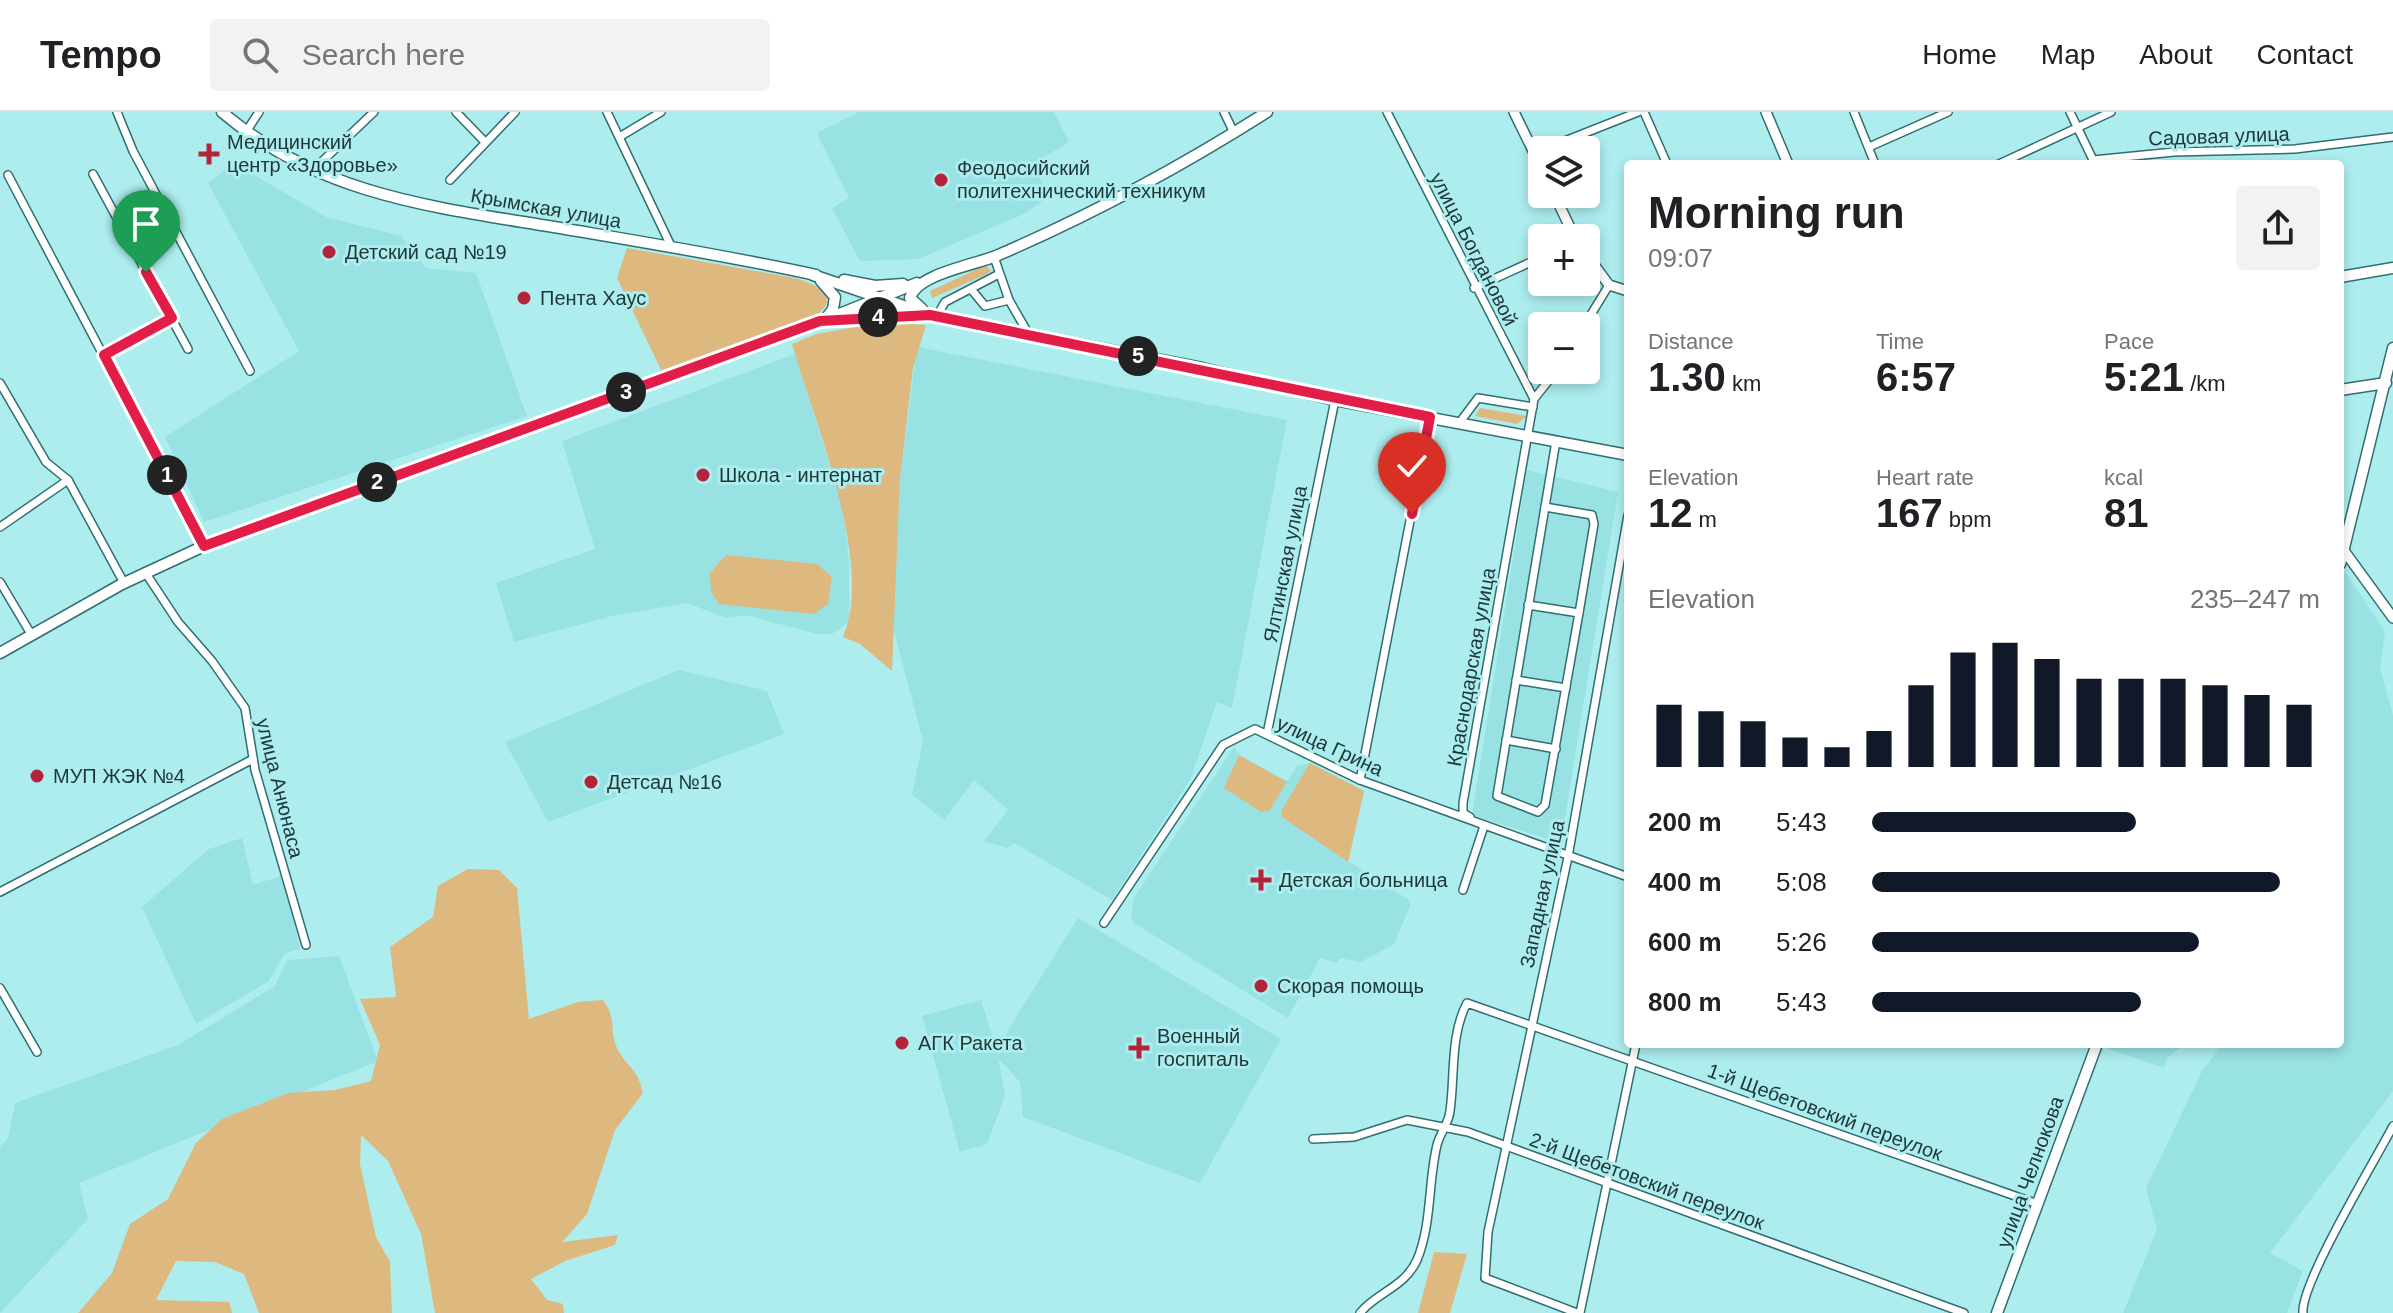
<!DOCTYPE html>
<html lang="en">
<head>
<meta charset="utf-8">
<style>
	body { margin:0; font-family:Arial,sans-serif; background:#f2f2f2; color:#202124; height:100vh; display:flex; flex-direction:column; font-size:30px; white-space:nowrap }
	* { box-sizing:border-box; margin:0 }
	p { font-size:26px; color:#757577 }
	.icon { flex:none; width:44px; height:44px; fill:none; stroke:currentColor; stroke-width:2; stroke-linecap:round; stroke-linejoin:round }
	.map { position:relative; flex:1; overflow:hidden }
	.panel { position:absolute; left:1624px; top:48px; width:720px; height:888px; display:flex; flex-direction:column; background:#fff; border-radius:8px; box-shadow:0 4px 12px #0003 }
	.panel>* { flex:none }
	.controls { position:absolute; left:1528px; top:24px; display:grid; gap:16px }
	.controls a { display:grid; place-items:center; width:72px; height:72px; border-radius:8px; background:#fff; box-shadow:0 4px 12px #0003; font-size:40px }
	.pin { position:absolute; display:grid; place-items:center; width:68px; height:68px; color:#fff; margin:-82px -34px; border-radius:50% 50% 50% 0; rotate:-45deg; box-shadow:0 0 8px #0007 }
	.pin .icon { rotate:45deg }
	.km { position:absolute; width:40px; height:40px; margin:-20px; border-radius:50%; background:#222; color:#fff; font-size:22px; line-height:40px; text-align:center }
	.round { display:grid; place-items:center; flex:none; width:84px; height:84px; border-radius:8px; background:#f2f2f2 }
	.summary { display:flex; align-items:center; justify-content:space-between; height:136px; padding:0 24px }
	h1 { font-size:44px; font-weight:700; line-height:60px }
	.metrics { display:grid; grid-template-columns:repeat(3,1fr); gap:12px; height:136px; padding:8px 24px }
	.metrics div { display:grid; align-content:center }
	.metrics b { font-size:40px; font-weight:700 }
	.metrics small { font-size:22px; font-weight:400 }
	.metrics p { font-size:22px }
	.chart { height:224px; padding:16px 24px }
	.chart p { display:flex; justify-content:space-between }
	.chart svg { width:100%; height:144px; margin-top:8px; stroke:#111827; stroke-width:6 }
	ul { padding:0 24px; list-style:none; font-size:26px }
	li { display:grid; grid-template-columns:128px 96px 1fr; align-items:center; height:60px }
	li i { height:20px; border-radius:10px; background:#111827 }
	header { display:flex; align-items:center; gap:48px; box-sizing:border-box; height:112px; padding:0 40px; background:#fff; border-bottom:2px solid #e0e0e0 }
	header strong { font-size:38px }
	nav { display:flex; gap:44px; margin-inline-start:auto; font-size:28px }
	.search { width:560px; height:72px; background:#f2f2f2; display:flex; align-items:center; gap:20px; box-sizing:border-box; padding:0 28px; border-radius:8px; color:#757577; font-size:30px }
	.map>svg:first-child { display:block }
	.built { fill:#99e2e4 }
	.green { fill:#ddb980 }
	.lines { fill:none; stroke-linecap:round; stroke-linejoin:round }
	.minor-casing { stroke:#306e70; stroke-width:10 }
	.tertiary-casing { stroke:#306e70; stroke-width:12 }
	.secondary-casing { stroke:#306e70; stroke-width:13 }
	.minor { stroke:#fff; stroke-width:7 }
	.tertiary { stroke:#fff; stroke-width:9 }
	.secondary { stroke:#fff; stroke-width:10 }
	.route-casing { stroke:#fff; stroke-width:16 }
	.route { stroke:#e11d48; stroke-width:10 }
	.poi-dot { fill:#b5233b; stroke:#adedee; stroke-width:3 }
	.labels { text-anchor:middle; stroke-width:6; stroke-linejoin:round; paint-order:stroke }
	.street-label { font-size:20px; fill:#1e3738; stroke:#adedee }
	.poi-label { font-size:20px; fill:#1e3738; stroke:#adedee; text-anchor:start }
</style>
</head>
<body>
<header>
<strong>Tempo</strong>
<div class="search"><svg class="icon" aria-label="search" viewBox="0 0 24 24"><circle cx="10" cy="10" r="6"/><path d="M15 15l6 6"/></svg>Search here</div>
<nav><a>Home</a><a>Map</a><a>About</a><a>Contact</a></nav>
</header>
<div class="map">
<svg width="2393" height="1201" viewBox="0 0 2393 1201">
	<rect width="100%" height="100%" fill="#adedee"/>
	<!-- built -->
	<g class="built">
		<polygon points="859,0 1054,0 1069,30 1033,52 1049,85 1024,102 918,147 860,149 832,96 849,86 817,21"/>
		<polygon points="234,51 326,105 401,124 426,156 476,161 527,304 204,410 165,325 299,239 208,71"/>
		<polygon points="917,235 1287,308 1232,596 1217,590 1190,668 1112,788 1014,731 1007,736 984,729 1008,698 974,668 944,708 912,683 923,629 893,516 900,366"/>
		<polygon points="795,242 843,396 849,448 849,510 832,522 817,522 745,503 726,506 687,491 616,503 514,530 496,471 595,437 562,329"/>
		<polygon points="1527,358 1618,380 1561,731 1472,703"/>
		<polygon points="2344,458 2385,519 2380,556 2393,603 2393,979 2270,1141 2303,1159 2287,1201 2123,1201 2157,1117 2146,1076 2202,959 2223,932 2340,932 2340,471"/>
		<polygon points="679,558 767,579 784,622 548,710 505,630"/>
		<polygon points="1234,635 1240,644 1287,669 1297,654 1310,651 1364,679 1348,749 1409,788 1410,794 1394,832 1361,850 1340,846 1337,851 1320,846 1288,906 1134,811 1131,806 1134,786"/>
		<polygon points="242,726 253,773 283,763 300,837 285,841 269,869 196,912 142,795 209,737"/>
		<polygon points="1078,806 1281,927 1200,1071 1023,1005 1020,970 998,946 1005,983 987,1032 960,1040 922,904 981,888 998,943 1008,918"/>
		<polygon points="339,844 378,949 79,1071 88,1107 0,1201 0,1035 8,1026 15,991 178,933 275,874 287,848"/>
		<polygon points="2111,932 2185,932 2167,946 2164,956 2109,937"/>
	</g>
	<!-- green -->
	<g class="green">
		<path d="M627 136 795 166C818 173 845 186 811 207L662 260 617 166Z"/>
		<polygon points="986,153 991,159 985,163 932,186 930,179"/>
		<path d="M884 210 926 213 913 256 900 366 892 559 860 532 843 525C875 451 813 307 792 232L816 222Z"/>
		<polygon points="1480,296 1527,304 1517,312 1475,304"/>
		<polygon points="726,443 817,452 832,465 828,492 814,502 719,492 711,480 710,461"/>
		<polygon points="1239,643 1287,670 1269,699 1261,700 1224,676"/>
		<polygon points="1310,651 1364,679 1348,750 1282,705 1281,699"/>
		<path d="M468 757 499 758 517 776 529 907 578 890 603 888C617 906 609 919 617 936 627 956 637 955 643 981L615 1018 587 1102 562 1130 618 1123 615 1133 565 1149 531 1167 547 1188 563 1192 564 1201H435L421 1122 388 1049 361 1023 360 1052 376 1125 390 1150 392 1201H259L244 1162 215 1150 176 1149 156 1188 229 1190 232 1201H78L112 1161 130 1112 168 1087 196 1031 222 1007 288 981 335 978 371 969 380 933 360 887 396 885 390 835 433 805 438 774Z"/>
		<polygon points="1434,1140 1467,1142 1450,1201 1418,1201"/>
	</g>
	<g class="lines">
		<!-- minor casing -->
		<g class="minor-casing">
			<g id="minor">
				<polyline points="117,0 133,39 250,259"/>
				<polyline points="456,0 484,29"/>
				<polyline points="607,0 672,136"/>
				<polyline points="1224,0 1234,21"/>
				<polyline points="1387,0 1534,287"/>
				<polyline points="1644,0 1667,52"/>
				<polyline points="1854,0 1875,52"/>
				<polyline points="2070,0 2095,52"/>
				<polyline points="246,20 259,0"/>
				<polyline points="621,24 661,0"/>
				<polyline points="1869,35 1948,0"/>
				<polyline points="1542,38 1638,0"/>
				<polyline points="2093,48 2174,40 2295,37 2393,25"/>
				<polyline points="1999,52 2111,0"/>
				<polyline points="312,59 374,0"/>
				<polyline points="93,62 188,237"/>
				<polyline points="8,63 204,434"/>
				<polyline points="450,68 515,0"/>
				<polyline points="994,145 1009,188 1028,221"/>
				<polyline points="1474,176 1542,145"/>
				<polyline points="971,177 985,194 1009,188"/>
				<polyline points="937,204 945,190 999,162"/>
				<polyline points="1584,214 1609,173"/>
				<polyline points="104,243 172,206"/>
				<polyline points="0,271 46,350 68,368 124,471"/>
				<polyline points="1460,310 1478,286 1533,295"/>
				<polyline points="1545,395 1592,403 1594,412 1579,501"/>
				<polyline points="0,415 68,368"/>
				<polyline points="145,460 178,510 212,549 245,596 255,658 306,833"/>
				<polyline points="0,470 31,522"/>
				<polyline points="1528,493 1579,501 1545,693 1538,700 1497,684 1545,395 1556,329"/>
				<polyline points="1516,568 1566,576"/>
				<polyline points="1267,622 1335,288"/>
				<polyline points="1506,628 1556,637"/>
				<polyline points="1360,668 1430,305"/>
				<polyline points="1470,705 1463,701 1463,691 1534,287 1557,258"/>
				<polyline points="1463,778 1484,714 1481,712"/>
				<polyline points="0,780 253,647"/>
				<polyline points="1104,811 1223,633 1255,617 1360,668 1628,765"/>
				<polyline points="0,876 37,940"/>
				<polyline points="1313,1027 1354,1025 1407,1008 1468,1020 1964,1201"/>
				<path d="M1360 1201C1376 1181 1405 1175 1417 1148 1432 1112 1428 1070 1437 1033 1440 1021 1449 1011 1450 999 1455 964 1450 923 1467 891L2038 1092"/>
				<polyline points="1577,1201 1485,1166 1488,1120 1568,745 1628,403"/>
				<polyline points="1580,1201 1636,932"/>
				<path d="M2303 1201C2300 1172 2376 1047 2393 1014"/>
			</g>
		</g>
		<!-- tertiary casing -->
		<g class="tertiary-casing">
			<g id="tertiary">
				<polyline points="1514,0 1542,57"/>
				<polyline points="1766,0 1788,52"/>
				<polyline points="1554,82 1575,126"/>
				<polyline points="1586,142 1609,173 1628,179"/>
				<polyline points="2345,440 2393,506"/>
			</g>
		</g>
		<!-- secondary casing -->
		<g class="secondary-casing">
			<g id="secondary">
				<path d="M222 0C319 83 433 95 554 115 642 130 730 144 816 163"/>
				<polyline points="813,163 930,203 1202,256 1335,288 1628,343"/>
				<polyline points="2340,165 2393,156"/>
				<polyline points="844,168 875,174 903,172"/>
				<polyline points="821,169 835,185 833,197 825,208"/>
				<path d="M922 197 910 186C917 162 974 153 996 144 1089 104 1182 54 1267 0"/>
				<polyline points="837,208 920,203"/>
				<polyline points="2340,278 2386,271"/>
				<polyline points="2340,452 2393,236"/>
				<polyline points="0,541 122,472 204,434 832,205 917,171"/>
				<polyline points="1997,1201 2097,932"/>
			</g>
		</g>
		<!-- minor -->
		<use href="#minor" class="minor"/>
		<!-- tertiary -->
		<use href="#tertiary" class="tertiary"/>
		<!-- secondary -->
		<use href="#secondary" class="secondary"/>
	</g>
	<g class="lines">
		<!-- route casing -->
		<g class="route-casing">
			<polyline id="route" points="146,160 172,206 104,243 204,434 820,209 930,203 1430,305 1412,402"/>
		</g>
		<!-- route -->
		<use href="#route" class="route"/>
	</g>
	<!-- markers -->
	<g class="poi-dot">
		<path d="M205 30h8v8h8v8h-8v8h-8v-8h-8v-8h8z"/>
		<circle cx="941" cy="68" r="8"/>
		<circle cx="329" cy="140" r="8"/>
		<circle cx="524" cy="186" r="8"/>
		<circle cx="703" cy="363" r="8"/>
		<circle cx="37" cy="664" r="8"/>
		<circle cx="591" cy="670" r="8"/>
		<path d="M1257 756h8v8h8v8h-8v8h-8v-8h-8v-8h8z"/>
		<circle cx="1261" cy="874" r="8"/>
		<circle cx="902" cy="931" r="8"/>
		<path d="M1135 924h8v8h8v8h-8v8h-8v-8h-8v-8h8z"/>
	</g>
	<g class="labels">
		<!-- street labels -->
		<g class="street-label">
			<text transform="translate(2219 24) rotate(-2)" y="7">Садовая улица</text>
			<text transform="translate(546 96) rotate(10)" y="7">Крымская улица</text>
			<text transform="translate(1474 137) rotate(63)" y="7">улица Богдановой</text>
			<text transform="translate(1285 452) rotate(-79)" y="7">Ялтинская улица</text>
			<text transform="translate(1471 555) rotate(-80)" y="7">Краснодарская улица</text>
			<text transform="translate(1330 634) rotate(25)" y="7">улица Грина</text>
			<text transform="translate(280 676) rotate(76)" y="7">улица Анюнаса</text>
			<text transform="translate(1542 782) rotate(-78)" y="7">Западная улица</text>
			<text transform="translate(1825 1000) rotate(20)" y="7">1-й Щебетовский переулок</text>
			<text transform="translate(2030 1060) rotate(-70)" y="7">улица Челнокова</text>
			<text transform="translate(1647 1069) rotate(20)" y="7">2-й Щебетовский переулок</text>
		</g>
		<!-- poi labels -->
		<g class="poi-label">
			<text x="227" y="37">Медицинский<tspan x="227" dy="23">центр «Здоровье»</tspan></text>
			<text x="957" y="63">Феодосийский<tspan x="957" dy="23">политехнический техникум</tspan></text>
			<text x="345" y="147">Детский сад №19</text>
			<text x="540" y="193">Пента Хаус</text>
			<text x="719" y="370">Школа - интернат</text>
			<text x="53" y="671">МУП ЖЭК №4</text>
			<text x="607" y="677">Детсад №16</text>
			<text x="1279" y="775">Детская больница</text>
			<text x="1277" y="881">Скорая помощь</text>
			<text x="1157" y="931">Военный<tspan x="1157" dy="23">госпиталь</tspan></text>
			<text x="918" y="938">АГК Ракета</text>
		</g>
	</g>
</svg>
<div class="controls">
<a><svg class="icon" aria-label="layers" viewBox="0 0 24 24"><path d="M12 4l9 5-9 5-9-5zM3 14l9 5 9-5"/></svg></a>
<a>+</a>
<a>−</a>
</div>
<div class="pin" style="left:146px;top:160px;background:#1e9e55"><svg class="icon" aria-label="arrive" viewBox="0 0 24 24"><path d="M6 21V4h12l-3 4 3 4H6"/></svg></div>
<div class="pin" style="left:1412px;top:402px;background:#d93025"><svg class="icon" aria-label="check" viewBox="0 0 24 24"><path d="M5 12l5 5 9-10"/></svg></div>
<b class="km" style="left:167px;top:363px">1</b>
<b class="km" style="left:377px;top:370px">2</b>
<b class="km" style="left:626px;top:280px">3</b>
<b class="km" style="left:878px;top:205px">4</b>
<b class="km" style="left:1138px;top:244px">5</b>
<section class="panel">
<div class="summary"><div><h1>Morning run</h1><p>09:07</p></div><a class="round"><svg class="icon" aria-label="share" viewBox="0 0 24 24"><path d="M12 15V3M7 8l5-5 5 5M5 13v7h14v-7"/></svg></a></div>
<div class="metrics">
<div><p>Distance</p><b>1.30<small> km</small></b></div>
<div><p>Time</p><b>6:57</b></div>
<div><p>Pace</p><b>5:21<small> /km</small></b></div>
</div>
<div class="metrics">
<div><p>Elevation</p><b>12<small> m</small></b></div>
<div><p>Heart rate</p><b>167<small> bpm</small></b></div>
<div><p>kcal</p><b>81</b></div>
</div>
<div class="chart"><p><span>Elevation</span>235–247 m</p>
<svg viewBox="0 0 160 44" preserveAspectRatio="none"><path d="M5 44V25M15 44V27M25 44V30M35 44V35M45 44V38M55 44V33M65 44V19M75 44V9M85 44V6M95 44V11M105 44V17M115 44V17M125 44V17M135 44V19M145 44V22M155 44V25"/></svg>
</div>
<ul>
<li><b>200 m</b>5:43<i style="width:59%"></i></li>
<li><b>400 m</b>5:08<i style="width:91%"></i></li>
<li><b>600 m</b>5:26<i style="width:73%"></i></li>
<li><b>800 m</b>5:43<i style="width:60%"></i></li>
</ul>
</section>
</div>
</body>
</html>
